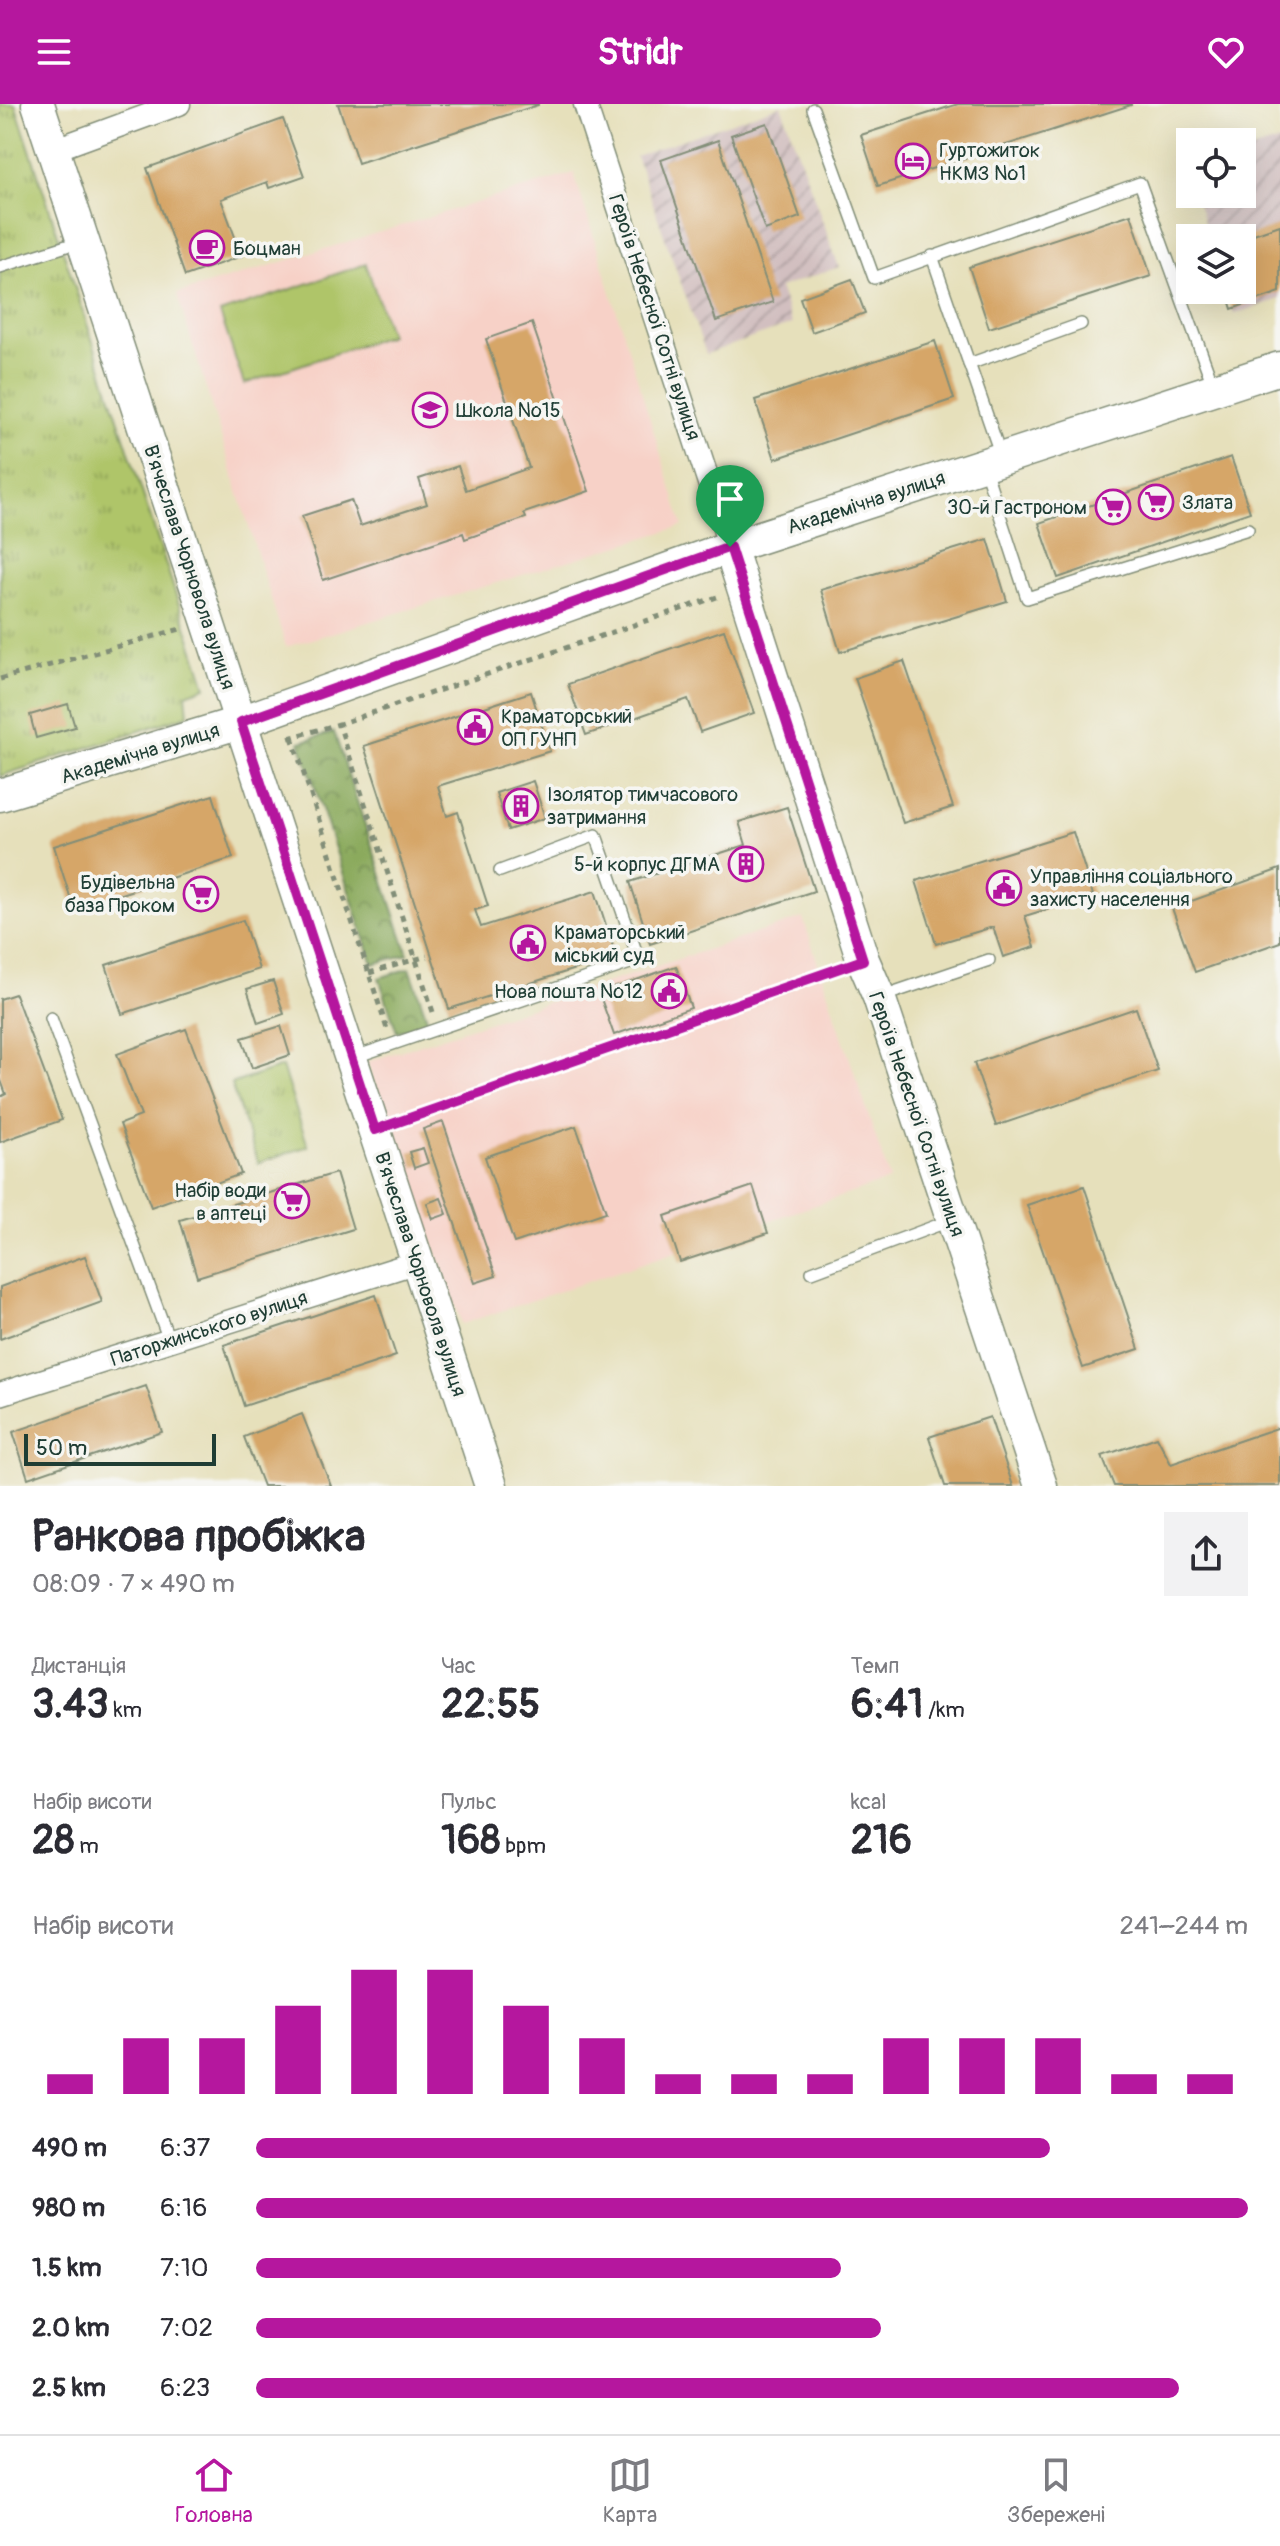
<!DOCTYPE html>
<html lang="uk">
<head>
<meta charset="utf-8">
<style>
	body { margin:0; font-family:Pangolin,sans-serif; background:#f2f2f3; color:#2b2b33; height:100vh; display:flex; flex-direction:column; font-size:30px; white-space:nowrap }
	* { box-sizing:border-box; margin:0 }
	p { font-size:26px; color:#7c7c81 }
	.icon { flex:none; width:44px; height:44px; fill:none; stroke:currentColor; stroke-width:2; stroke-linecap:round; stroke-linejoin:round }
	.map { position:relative; height:1382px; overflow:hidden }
	.details { display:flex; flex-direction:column; background:#fff; flex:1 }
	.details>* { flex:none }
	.fabs { position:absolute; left:1176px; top:24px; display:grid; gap:16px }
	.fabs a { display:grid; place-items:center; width:80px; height:80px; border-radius:0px; background:#fff; box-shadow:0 8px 32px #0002; font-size:40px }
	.scale { position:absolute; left:24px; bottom:20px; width:192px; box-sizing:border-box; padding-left:8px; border:4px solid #1f3d34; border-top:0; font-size:22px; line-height:28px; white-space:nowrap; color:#1f3d34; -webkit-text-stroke:6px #f6f6f2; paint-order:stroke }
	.pin { position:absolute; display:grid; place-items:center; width:68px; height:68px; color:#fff; margin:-82px -34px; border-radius:50% 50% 50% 0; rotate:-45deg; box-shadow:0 0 8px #0007 }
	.pin .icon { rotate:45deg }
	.round { display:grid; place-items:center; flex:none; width:84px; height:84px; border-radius:0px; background:#f2f2f3 }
	.head { display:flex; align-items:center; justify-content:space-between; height:136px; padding:0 32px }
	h1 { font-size:44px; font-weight:800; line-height:60px }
	.metrics { display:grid; grid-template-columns:repeat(3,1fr); gap:12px; height:136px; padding:8px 32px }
	.metrics div { display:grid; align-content:center }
	.metrics b { font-size:40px; font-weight:800 }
	.metrics small { font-size:22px; font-weight:400 }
	.metrics p { font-size:22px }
	.chart { height:224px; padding:16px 32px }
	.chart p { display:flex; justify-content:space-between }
	.chart svg { width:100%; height:144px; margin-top:8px; stroke:#b5179e; stroke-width:6 }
	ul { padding:0 32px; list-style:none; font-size:26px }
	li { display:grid; grid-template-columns:128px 96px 1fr; align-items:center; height:60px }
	li i { height:20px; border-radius:10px; background:#b5179e }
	header { display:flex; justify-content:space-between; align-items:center; height:104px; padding:0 32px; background:#b5179e; color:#fff; font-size:36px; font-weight:800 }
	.tabs { display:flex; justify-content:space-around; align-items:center; height:112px; border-top:2px solid #e1e1e2; background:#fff; font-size:22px; color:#7c7c81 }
	.tabs a { display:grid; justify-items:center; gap:4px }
	.tabs .on { color:#b5179e }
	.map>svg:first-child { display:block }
	.built { fill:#f7d1c7 }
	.industrial { fill:url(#industrial-furrows) }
	.forest { fill:url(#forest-crowns); stroke:#557448; stroke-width:2 }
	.park { fill:url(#park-tufts); stroke:#67814e; stroke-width:2 }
	.garden { fill:#afc569; stroke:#67814e; stroke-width:2 }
	.building { fill:#d6a668 }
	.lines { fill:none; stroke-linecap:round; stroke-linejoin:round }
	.lane-casing { stroke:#828e78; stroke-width:14 }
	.street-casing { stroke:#828e78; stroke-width:25 }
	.secondary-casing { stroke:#828e78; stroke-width:35 }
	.path { stroke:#828e78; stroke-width:5; stroke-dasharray:6 6; stroke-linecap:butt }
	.lane { stroke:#fff; stroke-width:11 }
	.street { stroke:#fff; stroke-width:22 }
	.secondary { stroke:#fff; stroke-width:32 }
	.route-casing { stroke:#fff; stroke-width:16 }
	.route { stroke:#b5179e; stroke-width:10 }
	.labels { text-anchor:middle; stroke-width:7; stroke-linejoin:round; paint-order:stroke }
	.poi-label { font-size:20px; fill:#1f3d34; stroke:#f6f6f2; text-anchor:start }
	.street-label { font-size:20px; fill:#1f3d34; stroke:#f6f6f2 }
</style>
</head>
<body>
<header><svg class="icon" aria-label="menu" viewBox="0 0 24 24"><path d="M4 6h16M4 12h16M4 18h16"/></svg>Stridr<svg class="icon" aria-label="heart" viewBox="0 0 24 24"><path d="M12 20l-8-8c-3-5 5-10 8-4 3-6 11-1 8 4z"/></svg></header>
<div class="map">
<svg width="1280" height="1382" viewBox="0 0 1280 1382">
	<defs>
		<pattern id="industrial-furrows" width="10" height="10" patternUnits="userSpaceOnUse" patternTransform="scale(2)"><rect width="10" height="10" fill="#d2bfc0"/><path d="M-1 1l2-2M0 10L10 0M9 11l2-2" fill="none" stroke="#aa9c9d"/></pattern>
		<pattern id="forest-crowns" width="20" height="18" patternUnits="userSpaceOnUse" patternTransform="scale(2)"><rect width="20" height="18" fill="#8baa5d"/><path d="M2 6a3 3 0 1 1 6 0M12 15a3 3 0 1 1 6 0" fill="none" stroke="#718c4e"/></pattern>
		<pattern id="park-tufts" width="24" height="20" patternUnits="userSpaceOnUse" patternTransform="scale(2)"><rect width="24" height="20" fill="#afc569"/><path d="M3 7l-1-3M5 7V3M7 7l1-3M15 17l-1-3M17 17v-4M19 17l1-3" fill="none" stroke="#8ea157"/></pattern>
	</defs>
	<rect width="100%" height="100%" fill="#f6f6f2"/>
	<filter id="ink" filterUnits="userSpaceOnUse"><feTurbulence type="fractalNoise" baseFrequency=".0125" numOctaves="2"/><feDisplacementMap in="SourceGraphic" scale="16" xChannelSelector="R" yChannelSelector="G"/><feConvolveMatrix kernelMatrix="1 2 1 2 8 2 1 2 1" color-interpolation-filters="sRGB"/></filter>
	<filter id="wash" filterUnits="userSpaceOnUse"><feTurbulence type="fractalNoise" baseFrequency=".006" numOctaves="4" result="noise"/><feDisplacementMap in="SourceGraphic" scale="32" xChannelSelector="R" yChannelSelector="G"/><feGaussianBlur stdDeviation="1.8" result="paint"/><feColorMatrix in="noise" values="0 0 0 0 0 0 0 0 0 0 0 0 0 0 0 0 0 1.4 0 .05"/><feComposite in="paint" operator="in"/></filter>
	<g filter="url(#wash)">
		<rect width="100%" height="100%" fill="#e6e0bb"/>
		<!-- built -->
		<g class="built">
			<polygon points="574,69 683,422 286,543 177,190"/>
			<polygon points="803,814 890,1076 462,1220 367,958"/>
		</g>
		<!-- industrial -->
		<g class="industrial">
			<polygon points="781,1 839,163 779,184 792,220 706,250 636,52"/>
			<polygon points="1280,37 1280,195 1234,210 1226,186 1242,186 1242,134 1209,134 1195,90 1242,90 1242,49"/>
		</g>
		<!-- forest -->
		<g class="forest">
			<polygon points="334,628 408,850 373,860 300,638"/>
			<polygon points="410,864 428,917 397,928 379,874"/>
		</g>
		<!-- park -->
		<g class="park">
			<polygon points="0,0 15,0 206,583 186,590 188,611 0,672"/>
			<polygon points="282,963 308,1042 258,1059 231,980"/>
		</g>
		<!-- garden -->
		<polygon class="garden" points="366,160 390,231 244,280 220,209"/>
		<g id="blocks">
			<!-- building -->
			<g class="building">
				<polygon points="338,0 538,0 538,1 358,59"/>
				<polygon points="958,0 1131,0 1131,1 878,82 861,31"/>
				<polygon points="283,15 304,72 269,84 267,78 221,95 242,152 185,172 147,64"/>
				<polygon points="767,19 800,113 765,126 731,31"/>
				<polygon points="718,36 773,198 716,217 661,56"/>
				<polygon points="1131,110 1151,172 989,224 969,163"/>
				<polygon points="1280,121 1280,188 1232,205 1226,186 1242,186 1242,134"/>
				<polygon points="852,175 865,209 812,228 800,194"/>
				<polygon points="532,219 589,387 524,409 526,414 465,435 463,429 323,476 302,412 351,396 360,422 427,400 419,375 458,362 466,386 529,364 486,235"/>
				<polygon points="935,237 954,295 775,355 755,296"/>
				<polygon points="1231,353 1250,408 1058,474 1039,419"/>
				<polygon points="988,435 1007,497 840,548 821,486"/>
				<polygon points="724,526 754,609 700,628 688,595 586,631 568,580"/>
				<polygon points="904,557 953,703 903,719 855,574"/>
				<polygon points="531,588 550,647 438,682 447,712 458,708 488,802 475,806 481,823 595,787 616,852 449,905 364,642"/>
				<polygon points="68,600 75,623 36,634 30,611"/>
				<polygon points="533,677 545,714 508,726 496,689"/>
				<polygon points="213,691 233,754 74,805 54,742"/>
				<polygon points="787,703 814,787 650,840 630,778 746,741 739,718"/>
				<polygon points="1073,728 1093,791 1025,812 1035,843 1003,853 993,823 936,840 916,777"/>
				<polygon points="1280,765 1280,838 1195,868 1172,804"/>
				<polygon points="243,816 259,865 122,910 106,861"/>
				<polygon points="676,862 691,904 614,931 599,889"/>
				<polygon points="273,877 284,910 258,919 247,885"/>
				<polygon points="15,890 62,1016 0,1038 0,993 6,990 0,974 0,895"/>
				<polygon points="1136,904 1158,967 996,1022 974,959"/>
				<polygon points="281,922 290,951 252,964 242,934"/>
				<polygon points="186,925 241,1070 151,1103 120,1020 141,1012 117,950"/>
				<polygon points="443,1018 496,1172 475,1179 423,1025"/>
				<polygon points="576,1022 606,1108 514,1139 485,1053"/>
				<polygon points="423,1044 428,1059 414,1064 409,1048"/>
				<polygon points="336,1069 353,1125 197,1173 180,1116"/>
				<polygon points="753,1082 768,1129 680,1158 665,1112"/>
				<polygon points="1084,1082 1139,1245 1083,1264 1027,1101"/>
				<polygon points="441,1094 447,1110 433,1115 427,1099"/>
				<polygon points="85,1152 102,1198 0,1235 0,1183"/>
				<polygon points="376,1191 396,1252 244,1302 224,1241"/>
				<polygon points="146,1282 162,1328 28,1374 13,1328"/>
				<polygon points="302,1310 331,1382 263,1382 244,1333"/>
				<polygon points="990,1313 1013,1382 945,1382 929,1333"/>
				<polygon points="1280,1323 1280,1382 1114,1382 1102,1352 1157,1333 1171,1360"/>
			</g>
		</g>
	</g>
	<g filter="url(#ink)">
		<use href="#blocks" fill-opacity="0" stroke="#828e78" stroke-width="2"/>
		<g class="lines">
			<!-- lane casing -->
			<g class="lane-casing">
				<g id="lane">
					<polyline points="813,5 874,174 1140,79 1214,284"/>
					<polyline points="932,152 1001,352"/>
					<polyline points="0,163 79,138"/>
					<polyline points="969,260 1081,220"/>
					<polyline points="985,365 1027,494 1248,425"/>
					<polyline points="880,893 989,856"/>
					<polyline points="51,914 169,1236"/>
					<polyline points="355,953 639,856 596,731 500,767"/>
					<polyline points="812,1168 949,1117"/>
				</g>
			</g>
			<!-- street casing -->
			<g class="street-casing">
				<g id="street">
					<polyline points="585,0 730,443"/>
					<polyline points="53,46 179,0"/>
					<polyline points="0,1290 417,1158"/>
				</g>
			</g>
			<!-- secondary casing -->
			<g class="secondary-casing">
				<g id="secondary">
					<polyline points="38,0 491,1382"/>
					<polyline points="730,443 863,856 879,893 1041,1382"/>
					<polyline points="0,691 241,618 730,443 1280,264"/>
				</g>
			</g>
			<!-- path -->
			<g class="path">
				<polyline points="0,575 184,524"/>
				<polyline points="292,633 387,925"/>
				<polyline points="289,634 339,620"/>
				<polyline points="369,869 427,852"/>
				<polyline points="433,908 339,620 717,493"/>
				<polyline points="398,1018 838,864"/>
			</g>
			<!-- lane -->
			<use href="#lane" class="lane"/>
			<!-- street -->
			<use href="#street" class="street"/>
			<!-- secondary -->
			<use href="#secondary" class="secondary"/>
		</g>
	</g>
	<g class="lines" filter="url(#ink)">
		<!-- route casing -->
		<g class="route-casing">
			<polygon id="route" points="730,443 863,856 375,1026 241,618"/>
		</g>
		<!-- route -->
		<use href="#route" class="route"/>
	</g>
	<!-- icons -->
	<defs>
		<g id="hotel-ring" transform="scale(1.8)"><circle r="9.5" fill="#f6f6f2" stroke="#b5179e" stroke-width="1.5"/><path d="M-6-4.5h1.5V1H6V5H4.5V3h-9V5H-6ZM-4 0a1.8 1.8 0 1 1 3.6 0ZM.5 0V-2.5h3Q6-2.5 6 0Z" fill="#b5179e"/></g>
		<g id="cafe-ring" transform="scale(1.8)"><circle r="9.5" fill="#f6f6f2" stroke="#b5179e" stroke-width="1.5"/><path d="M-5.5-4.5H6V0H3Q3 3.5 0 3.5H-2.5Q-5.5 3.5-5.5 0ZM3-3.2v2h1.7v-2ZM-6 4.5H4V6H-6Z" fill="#b5179e"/></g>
		<g id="school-ring" transform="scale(1.8)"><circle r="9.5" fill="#f6f6f2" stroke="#b5179e" stroke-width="1.5"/><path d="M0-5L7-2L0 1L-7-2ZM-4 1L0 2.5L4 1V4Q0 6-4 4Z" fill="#b5179e"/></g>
		<g id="supermarket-ring" transform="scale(1.8)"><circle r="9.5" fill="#f6f6f2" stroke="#b5179e" stroke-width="1.5"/><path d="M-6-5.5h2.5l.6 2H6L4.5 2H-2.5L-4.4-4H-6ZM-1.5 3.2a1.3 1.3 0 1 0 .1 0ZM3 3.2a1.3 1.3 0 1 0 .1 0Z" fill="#b5179e"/></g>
		<g id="civic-ring" transform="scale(1.8)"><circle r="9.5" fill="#f6f6f2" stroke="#b5179e" stroke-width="1.5"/><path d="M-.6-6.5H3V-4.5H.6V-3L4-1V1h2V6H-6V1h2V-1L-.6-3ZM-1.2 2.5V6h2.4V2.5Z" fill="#b5179e"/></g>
		<g id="building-ring" transform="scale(1.8)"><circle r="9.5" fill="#f6f6f2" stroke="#b5179e" stroke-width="1.5"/><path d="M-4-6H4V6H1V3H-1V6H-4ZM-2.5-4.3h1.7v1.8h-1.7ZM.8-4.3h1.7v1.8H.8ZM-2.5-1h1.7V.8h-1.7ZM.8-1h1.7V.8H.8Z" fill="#b5179e"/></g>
	</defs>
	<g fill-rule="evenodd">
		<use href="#hotel-ring" x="913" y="57"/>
		<use href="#cafe-ring" x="207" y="144"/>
		<use href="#school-ring" x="430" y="306"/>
		<use href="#supermarket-ring" x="1156" y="398"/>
		<use href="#supermarket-ring" x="1113" y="403"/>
		<use href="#civic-ring" x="475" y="623"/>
		<use href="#building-ring" x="521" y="702"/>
		<use href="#building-ring" x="746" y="760"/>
		<use href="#civic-ring" x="1004" y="784"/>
		<use href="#supermarket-ring" x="201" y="790"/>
		<use href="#civic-ring" x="528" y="839"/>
		<use href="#civic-ring" x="669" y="887"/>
		<use href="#supermarket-ring" x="292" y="1097"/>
	</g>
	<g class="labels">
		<!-- poi labels -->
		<g class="poi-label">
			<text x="939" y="53">Гуртожиток<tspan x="939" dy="23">НКМЗ №1</tspan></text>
			<text x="233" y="151">Боцман</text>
			<text x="456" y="313">Школа №15</text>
			<text x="1182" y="405">Злата</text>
			<text x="1087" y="410" text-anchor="end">30-й Гастроном</text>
			<text x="501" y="619">Краматорський<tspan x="501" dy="23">ОП ГУНП</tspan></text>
			<text x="547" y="697">Ізолятор тимчасового<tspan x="547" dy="23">затримання</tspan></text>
			<text x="720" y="767" text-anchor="end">5-й корпус ДГМА</text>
			<text x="1030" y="779">Управління соціального<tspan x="1030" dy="23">захисту населення</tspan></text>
			<text x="175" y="785" text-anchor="end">Будівельна<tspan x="175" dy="23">база Проком</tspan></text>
			<text x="554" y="835">Краматорський<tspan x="554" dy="23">міський суд</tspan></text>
			<text x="643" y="894" text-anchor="end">Нова пошта №12</text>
			<text x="266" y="1093" text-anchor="end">Набір води<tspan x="266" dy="23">в аптеці</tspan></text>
		</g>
		<!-- street labels -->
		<g class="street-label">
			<text transform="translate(655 213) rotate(72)" y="7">Героїв Небесної Сотні вулиця</text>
			<text transform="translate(866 398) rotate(-18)" y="7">Академічна вулиця</text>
			<text transform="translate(190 463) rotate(72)" y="7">В'ячеслава Чорновола вулиця</text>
			<text transform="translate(140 649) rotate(-17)" y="7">Академічна вулиця</text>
			<text transform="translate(917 1010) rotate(71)" y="7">Героїв Небесної Сотні вулиця</text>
			<text transform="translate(421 1170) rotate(72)" y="7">В'ячеслава Чорновола вулиця</text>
			<text transform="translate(209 1224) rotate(-18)" y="7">Паторжинського вулиця</text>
		</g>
	</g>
</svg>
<div class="fabs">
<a><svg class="icon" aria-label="locate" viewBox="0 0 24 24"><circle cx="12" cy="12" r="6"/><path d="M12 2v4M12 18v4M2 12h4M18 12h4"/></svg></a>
<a><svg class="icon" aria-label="layers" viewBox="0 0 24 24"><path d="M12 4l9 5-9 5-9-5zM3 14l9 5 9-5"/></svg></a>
</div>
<div class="scale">50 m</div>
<div class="pin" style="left:730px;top:443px;background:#1e9e55"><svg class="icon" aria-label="arrive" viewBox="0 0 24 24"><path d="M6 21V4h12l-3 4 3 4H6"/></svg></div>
</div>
<section class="details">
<div class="head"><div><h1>Ранкова пробіжка</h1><p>08:09 · 7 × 490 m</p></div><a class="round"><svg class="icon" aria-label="share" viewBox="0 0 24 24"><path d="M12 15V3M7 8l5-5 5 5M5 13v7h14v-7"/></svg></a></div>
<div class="metrics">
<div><p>Дистанція</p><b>3.43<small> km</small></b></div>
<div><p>Час</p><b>22:55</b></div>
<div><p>Темп</p><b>6:41<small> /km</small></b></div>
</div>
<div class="metrics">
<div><p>Набір висоти</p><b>28<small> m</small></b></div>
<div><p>Пульс</p><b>168<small> bpm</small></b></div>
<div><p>kcal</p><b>216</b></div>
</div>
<div class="chart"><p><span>Набір висоти</span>241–244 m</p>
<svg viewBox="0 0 160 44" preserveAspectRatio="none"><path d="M5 44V38M15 44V27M25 44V27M35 44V17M45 44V6M55 44V6M65 44V17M75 44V27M85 44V38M95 44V38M105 44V38M115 44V27M125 44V27M135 44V27M145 44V38M155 44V38"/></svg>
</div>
<ul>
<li><b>490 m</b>6:37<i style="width:80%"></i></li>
<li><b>980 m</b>6:16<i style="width:100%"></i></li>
<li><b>1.5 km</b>7:10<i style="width:59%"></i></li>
<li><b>2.0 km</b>7:02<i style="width:63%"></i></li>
<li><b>2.5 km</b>6:23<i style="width:93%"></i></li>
</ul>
</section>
<nav class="tabs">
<a class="on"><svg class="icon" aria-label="home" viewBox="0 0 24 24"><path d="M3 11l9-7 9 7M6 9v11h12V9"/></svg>Головна</a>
<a><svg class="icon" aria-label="map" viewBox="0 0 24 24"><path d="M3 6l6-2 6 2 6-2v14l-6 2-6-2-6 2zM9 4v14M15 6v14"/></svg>Карта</a>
<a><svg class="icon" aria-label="saved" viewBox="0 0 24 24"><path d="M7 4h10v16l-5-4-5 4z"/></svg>Збережені</a>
</nav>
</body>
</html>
